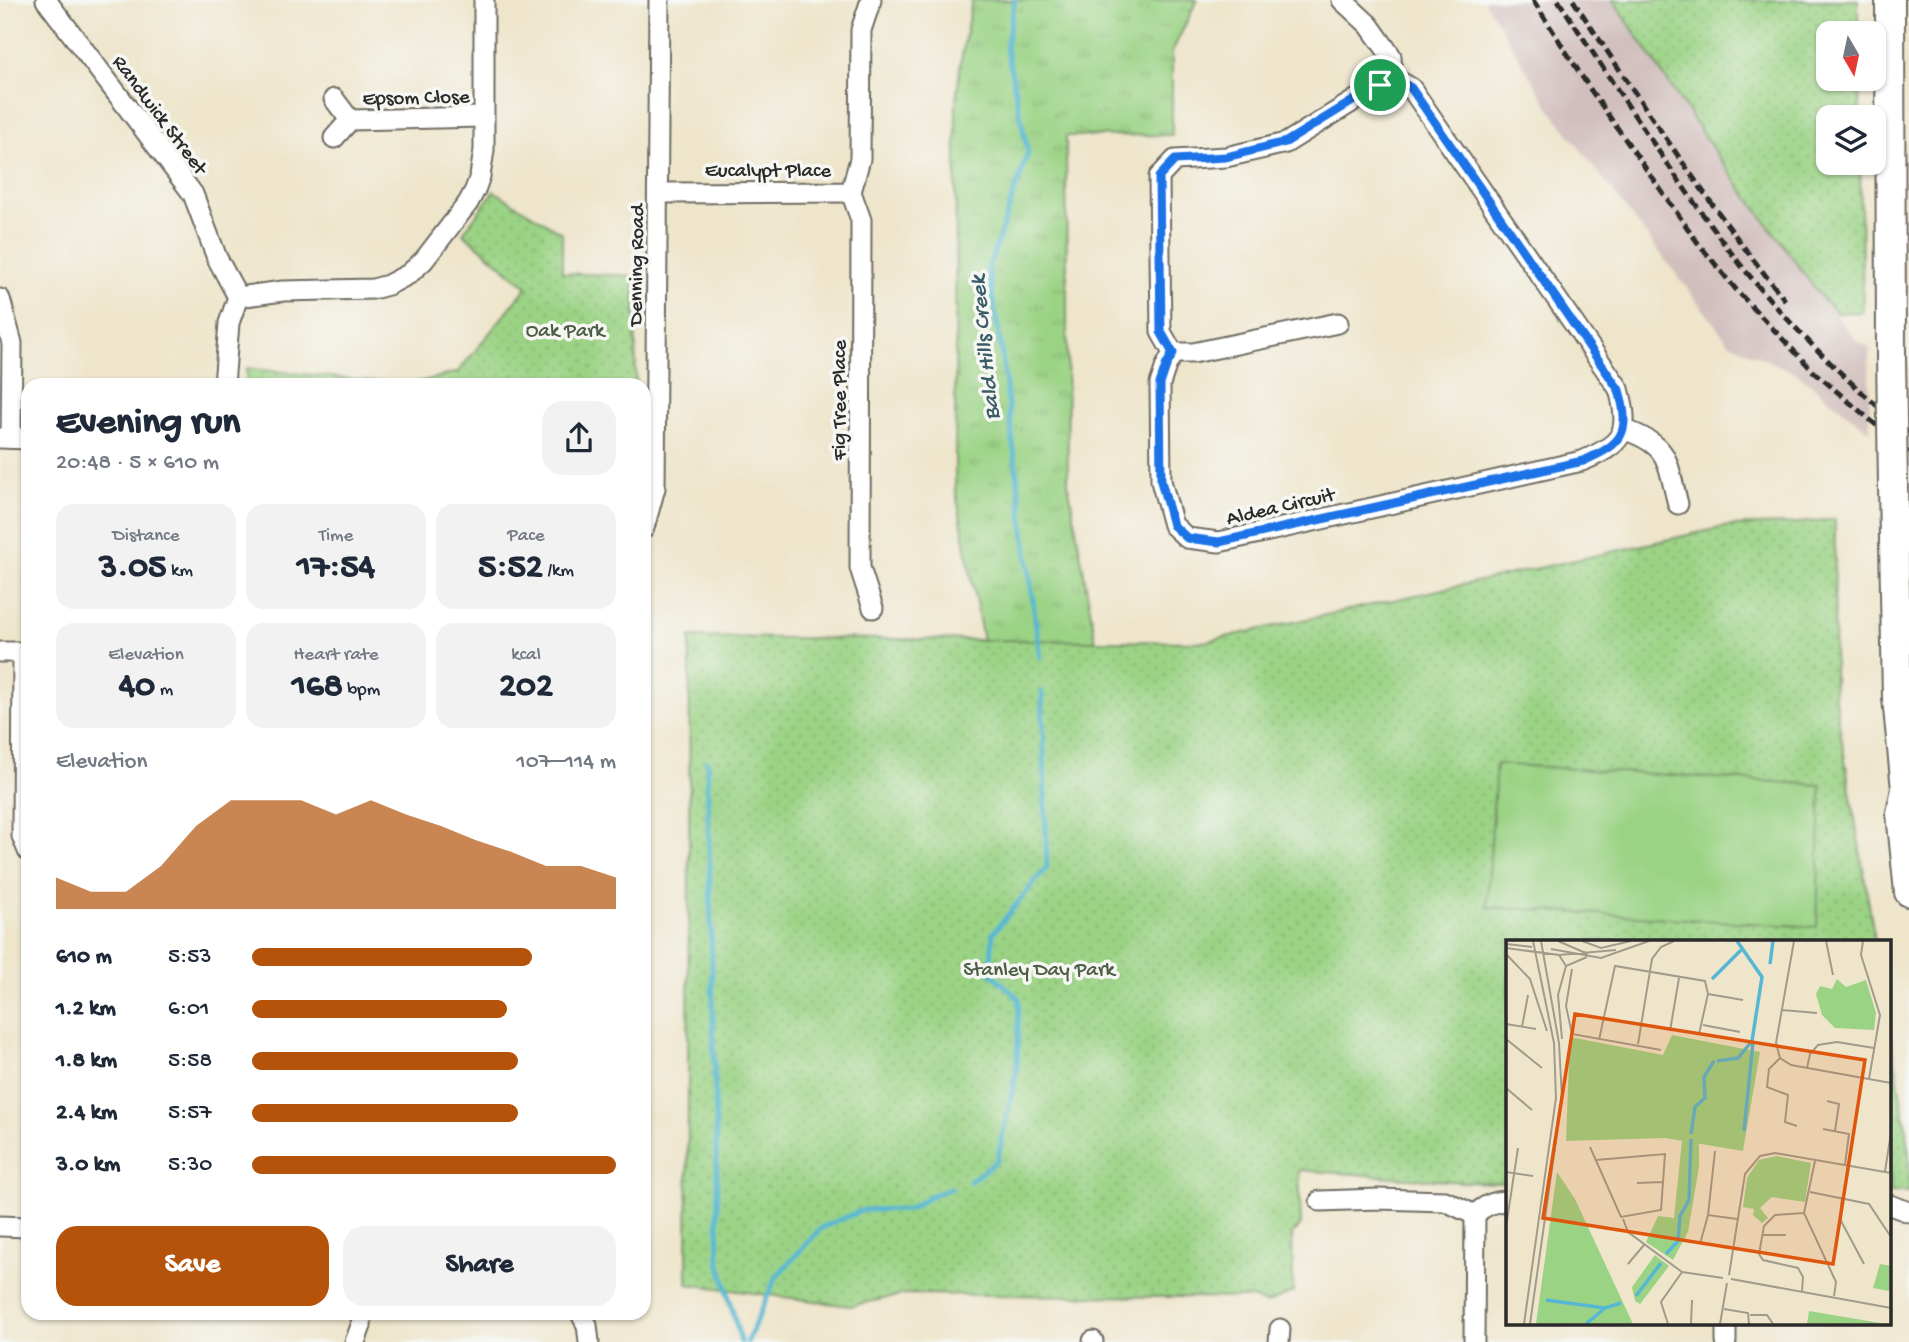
<!DOCTYPE html>
<html lang="en">
<head>
<meta charset="utf-8">
<style>
	body { margin:0; font-family:"Gochi Hand",sans-serif; background:#f2f2f3; color:#1f2937; height:100vh; display:flex; flex-direction:column; font-size:26px; white-space:nowrap }
	* { box-sizing:border-box; margin:0 }
	p { font-size:23px; color:#747a83 }
	.icon { flex:none; width:38px; height:38px; fill:none; stroke:currentColor; stroke-width:2; stroke-linecap:round; stroke-linejoin:round }
	.map { position:relative; flex:1; overflow:hidden }
	.sheet { position:absolute; left:21px; top:378px; width:630px; height:942px; display:flex; flex-direction:column; background:#fff; border-radius:21px; box-shadow:0 2px 5px #0004 }
	.sheet>* { flex:none }
	.needle { width:46px; rotate:171deg }
	.fabs { position:absolute; left:1816px; top:21px; display:grid; gap:14px }
	.fabs a { display:grid; place-items:center; width:70px; height:70px; border-radius:14px; background:#fff; box-shadow:0 2px 5px #0004; font-size:35px }
	.pin { position:absolute; display:grid; place-items:center; width:60px; height:60px; color:#fff; margin:-30px; border:4px solid #fff; border-radius:50%; box-shadow:0 2px 7px #0007 }
	.round { display:grid; place-items:center; flex:none; width:74px; height:74px; border-radius:21px; background:#f2f2f3 }
	.headline { display:flex; align-items:center; justify-content:space-between; height:119px; padding:0 35px }
	h1 { font-size:38px; font-weight:700; line-height:52px }
	.stats { display:grid; grid-template-columns:repeat(3,1fr); gap:10px; height:119px; padding:7px 35px }
	.stats div { display:grid; align-content:center; border-radius:18px; background:#f2f2f3; text-align:center }
	.stats b { font-size:35px; font-weight:700 }
	.stats small { font-size:19px; font-weight:400 }
	.stats p { font-size:19px }
	.chart { height:196px; padding:14px 35px }
	.chart p { display:flex; justify-content:space-between }
	.chart svg { width:100%; height:126px; margin-top:7px; fill:#b45309; opacity:.7 }
	.cta { display:flex; gap:14px; margin-top:auto; padding:14px 35px }
	.cta a { flex:1; height:80px; border-radius:21px; background:#b45309; color:#fff; font-size:28px; font-weight:700; line-height:80px; text-align:center }
	.cta a+a { background:#f2f2f3; color:#1f2937 }
	ul { padding:0 35px; list-style:none; font-size:23px }
	li { display:grid; grid-template-columns:112px 84px 1fr; align-items:center; height:52px }
	li i { height:18px; border-radius:9px; background:#b45309 }
	.map>svg:first-child { display:block }
	.railway { fill:#d1bfbd }
	.grass { fill:url(#grass-tufts); stroke:#637f58; stroke-width:2 }
	.park { fill:url(#park-dots); stroke:#637f58; stroke-width:2 }
	.pitch { fill:#9bd385; stroke:#637f58; stroke-width:2 }
	.lines { fill:none; stroke-linecap:round; stroke-linejoin:round }
	.stream { stroke:#55b7d3; stroke-width:5 }
	.minor-casing { stroke:#6f6c63; stroke-width:23 }
	.highway-casing { stroke:#6f6c63; stroke-width:32 }
	.minor { stroke:#fff; stroke-width:19 }
	.highway { stroke:#fff; stroke-width:28 }
	.rail { stroke:#2b2b2b; stroke-width:5; stroke-dasharray:10 5; stroke-linecap:butt }
	.highway-bridge-casing { stroke:#6f6c63; stroke-width:32; stroke-linecap:butt }
	.highway-bridge { stroke:#fff; stroke-width:28 }
	.route-casing { stroke:#fff; stroke-width:14 }
	.route { stroke:#1a73e8; stroke-width:9 }
	.labels { text-anchor:middle; stroke-width:7; stroke-linejoin:round; paint-order:stroke }
	.street-label { font-size:21px; fill:#2b2b2b; stroke:#f6f6f2 }
	.park-label { font-size:21px; fill:#4d5d46; stroke:#f6f6f2 }
	.water-label { font-size:23px; font-style:italic; fill:#3a5c66; stroke:#f6f6f2 }
	.inset-river { fill:none; stroke:#55b7d3; stroke-width:3.5 }
	.inset-road { fill:none; stroke:#a09b8b; stroke-width:2 }
	.view { fill:#df570e; fill-opacity:0.15; stroke:#df570e; stroke-width:3.5 }
	.inset-edge { fill:none; stroke:#2b2b2b; stroke-width:3.5 }
</style>
</head>
<body>
<div class="map">
<svg width="1909" height="1342" viewBox="0 0 1909 1342">
	<defs>
		<pattern id="grass-tufts" width="24" height="20" patternUnits="userSpaceOnUse" patternTransform="scale(1.75)"><rect width="24" height="20" fill="#9bd385"/><path d="M3 7l-1-3M5 7V3M7 7l1-3M15 17l-1-3M17 17v-4M19 17l1-3" fill="none" stroke="#86b573"/></pattern>
		<pattern id="park-dots" width="8" height="8" patternUnits="userSpaceOnUse" patternTransform="scale(1.75)"><rect width="8" height="8" fill="#9bd385"/><path d="M2 2h.1M6 6h.1" fill="none" stroke="#86b573" stroke-width="1.8" stroke-linecap="round"/></pattern>
	</defs>
	<rect width="100%" height="100%" fill="#f6f6f2"/>
	<filter id="ink" filterUnits="userSpaceOnUse"><feTurbulence type="fractalNoise" baseFrequency=".0143" numOctaves="2"/><feDisplacementMap in="SourceGraphic" scale="14" xChannelSelector="R" yChannelSelector="G"/><feConvolveMatrix kernelMatrix="1 2 1 2 8 2 1 2 1" color-interpolation-filters="sRGB"/></filter>
	<filter id="wash" filterUnits="userSpaceOnUse"><feTurbulence type="fractalNoise" baseFrequency=".00686" numOctaves="4" result="noise"/><feDisplacementMap in="SourceGraphic" scale="28" xChannelSelector="R" yChannelSelector="G"/><feGaussianBlur stdDeviation="1.57" result="paint"/><feColorMatrix in="noise" values="0 0 0 0 0 0 0 0 0 0 0 0 0 0 0 0 0 1.4 0 .05"/><feComposite in="paint" operator="in"/></filter>
	<g filter="url(#wash)">
		<rect width="100%" height="100%" fill="#eee5cb"/>
		<!-- railway -->
		<polygon class="railway" points="1484,0 1613,0 1719,158 1822,298 1858,342 1869,347 1870,432 1798,374 1729,343 1552,112"/>
		<!-- grass -->
		<polygon class="grass" points="972,0 1197,0 1172,52 1172,135 1066,136 1068,483 1096,642 983,641 955,487 956,101 961,60"/>
		<!-- park -->
		<g class="park">
			<polygon points="1613,0 1858,0 1858,33 1829,33 1829,79 1859,79 1860,117 1829,117 1829,163 1860,163 1863,312 1837,313 1822,298 1719,158"/>
			<polygon points="494,191 562,233 562,273 635,276 636,385 246,385 246,368 408,385 458,372 527,287 463,233"/>
			<polygon points="1835,519 1834,693 1875,941 1508,941 1508,1183 1463,1182 1299,1170 1301,1225 1292,1234 1293,1292 1266,1304 1251,1298 906,1294 850,1306 687,1284 690,637 1203,642 1729,526 1788,524"/>
			<polygon points="1890,1030 1909,1147 1909,1192 1890,1192"/>
		</g>
		<!-- pitch -->
		<polygon class="pitch" points="1496,764 1821,785 1817,927 1487,907"/>
		<g class="lines">
			<!-- stream -->
			<g class="stream">
				<polyline points="1015,0 1006,47 1028,153 988,269 1001,347 1040,657"/>
				<polyline points="707,761 719,1261 741,1342"/>
				<polyline points="970,1181 997,1161 1017,1069 1019,999 990,972 993,933 1047,867 1042,692"/>
				<polyline points="747,1342 776,1277 821,1228 863,1210 909,1209 932,1195 952,1188"/>
			</g>
		</g>
	</g>
	<g filter="url(#ink)">
		<g class="lines">
			<!-- minor casing -->
			<g class="minor-casing">
				<g id="minor">
					<polyline points="46,0 193,194 217,258 238,297 229,323 224,385"/>
					<polyline points="1342,0 1369,25 1391,56 1392,77"/>
					<path d="M1392 77 1411 88 1422 104 1619 389C1631 433 1623 444 1582 461L1219 542 1187 538 1173 525 1161 481 1160 384 1166 366 1173 353 1161 332 1159 177 1175 160 1226 157 1286 143Z"/>
					<polyline points="334,99 350,120"/>
					<polyline points="334,138 350,120 483,117"/>
					<polyline points="851,192 861,220 860,568 873,608"/>
					<polyline points="659,193 851,192 860,159 861,30 871,0"/>
					<polyline points="238,297 283,291 373,289 388,285 409,274 424,260 468,203 475,190 480,176 484,150 484,0"/>
					<polyline points="0,299 12,343 11,438"/>
					<polyline points="1173,353 1193,353 1338,323"/>
					<path d="M1623 429C1671 446 1666 459 1678 504"/>
					<polyline points="0,438 28,439"/>
					<polyline points="644,528 655,488 659,0"/>
					<polyline points="0,652 28,652"/>
					<polyline points="23,652 22,836 28,851"/>
					<path d="M1320 1201 1378 1199 1445 1201 1475 1215C1484 1205 1496 1201 1508 1201"/>
					<polyline points="1890,1205 1909,1212"/>
					<polyline points="0,1226 28,1227"/>
					<polyline points="580,1312 587,1325 589,1342"/>
					<polyline points="355,1342 361,1326 362,1312"/>
					<polyline points="1093,1342 1093,1341"/>
					<polyline points="1279,1342 1280,1329"/>
					<polyline points="1474,1342 1475,1215"/>
					<polyline points="1726,1342 1726,1323"/>
				</g>
			</g>
			<!-- highway casing -->
			<g class="highway-casing">
				<g id="highway">
					<polyline points="1890,0 1891,356"/>
					<polyline points="1893,486 1897,698 1906,789 1909,798"/>
					<polyline points="1906,789 1901,813 1909,892"/>
				</g>
			</g>
			<!-- minor -->
			<use href="#minor" class="minor"/>
			<!-- highway -->
			<use href="#highway" class="highway"/>
			<!-- rail -->
			<g class="rail">
				<polyline points="1533,0 1590,89 1698,243 1738,292 1814,372 1909,453"/>
				<path d="M1558 0C1612 81 1665 164 1723 242 1776 313 1841 377 1909 433"/>
				<path d="M1573 0C1641 102 1708 204 1785 300"/>
			</g>
			<!-- highway-bridge casing -->
			<g class="highway-bridge-casing">
				<polyline id="highway-bridge" points="1891,356 1893,486"/>
			</g>
			<!-- highway-bridge -->
			<use href="#highway-bridge" class="highway-bridge"/>
		</g>
	</g>
	<g class="lines" filter="url(#ink)">
		<!-- route casing -->
		<g class="route-casing">
			<path id="route" d="M1392 77 1411 88 1619 390C1631 433 1623 444 1583 461L1219 542 1187 538 1173 525 1161 481 1160 384 1166 366 1173 353 1161 332 1159 177 1175 160 1226 157 1286 142Z"/>
		</g>
		<!-- route -->
		<use href="#route" class="route"/>
	</g>
	<g class="labels">
		<!-- street labels -->
		<g class="street-label">
			<text transform="translate(416 96) rotate(-1)" y="7">Epsom Close</text>
			<text transform="translate(161 114) rotate(53)" y="7">Randwick Street</text>
			<text x="768" y="176">Eucalypt Place</text>
			<text transform="translate(635 265) rotate(-89)" y="7">Denning Road</text>
			<text transform="translate(838 400) rotate(-90)" y="7">Fig Tree Place</text>
			<text transform="translate(1280 505) rotate(-13)" y="7">Aldea Circuit</text>
		</g>
		<!-- park labels -->
		<g class="park-label">
			<text x="565" y="336">Oak Park</text>
			<text x="1039" y="975">Stanley Day Park</text>
		</g>
		<!-- water labels -->
		<g class="water-label">
			<text transform="translate(983 348) rotate(-96)" y="8">Bald Hills Creek</text>
		</g>
	</g>
	<!-- overview -->
	<g transform="translate(1506 940)">
		<rect width="385" height="385" fill="#eee5cb"/>
		<path d="M176 200 193 203V227L182 292 167 320 140 302 152 276 168 278ZM149 315 163 326 134 364 129 361 126 347Z" fill="#9bd385"/>
		<path d="M331 39 340 47 360 40 370 73 368 90 329 88 316 75 310 54 314 46 326 49ZM166 95 254 112 237 211 159 198 60 201 64 97 157 115ZM271 216 305 223 299 262 266 257 254 268 262 278 256 283 247 275 248 269 237 267 241 238 253 220ZM51 232 69 259 127 384H30ZM374 324 385 326 383 351 367 348ZM303 371 380 384H301Z" fill="#9bd385"/>
		<path d="M86 109 121 115 117 139 82 133ZM73 140 123 151 118 172 69 161Z" fill="#9bd385"/>
		<path class="inset-river" d="M264 24 267 1M206 39 235 10M211 121 232 118 246 101 256 37 231 1M238 191 247 102M185 194 189 167 199 158 198 137 208 121M160 314 172 301 174 276 183 260 185 199M130 356 155 323M40 360 99 368M80 384 99 368 115 363"/>
		<path class="inset-road" d="M52 1 82 14M76 1 95 8 125 1M288 1 270 103 274 118 285 125 385 143M320 1 327 35M357 1 355 15 374 75 363 139M0 4 26 7M0 8 53 15 60 26M45 9 95 18 143 1M0 14 24 39 41 91M53 15 110 10M66 29 60 66 66 94 155 110M202 54 237 60M276 70 311 73M0 84 30 89M197 85 234 92M16 87 22 55M164 91 173 38M0 99 36 128M56 99 52 55 60 26 81 17M93 100 109 26 199 41 202 54 193 94M132 104 146 19 155 7 168 1M274 118 263 129 261 147 282 155 279 182 291 186M301 128 304 114 312 105 331 102 368 108M0 148 26 170M321 161 333 164 329 191M317 189 343 194 339 225M84 207 115 277 155 270 159 214 90 220M309 221 298 273 330 342 328 356M379 231 385 193M0 232 27 236M131 243 157 242M304 252 363 264 385 297M336 257 334 279 358 324M202 275 209 211M117 279 122 292 176 332 217 338M0 287 12 208M256 295H280M194 304 202 275 231 279M122 324 138 305M223 335 239 234 254 216 269 213 385 233M225 339 385 368M296 351 297 337 292 328 257 320 253 314 258 286 269 275 298 273M218 369 242 373 243 384M244 375H261L267 384M18 384 50 158 48 103 27 1M24 384 56 158 53 103 35 1M162 384 155 362 176 332M185 384 186 360M214 384 221 343"/>
		<path class="view" d="M69 74 359 120 327 324 37 278Z"/>
		<rect width="385" height="385" class="inset-edge"/>
	</g>
</svg>
<div class="fabs">
<a><svg class="needle" viewBox="-14 -14 28 28"><path d="M0-13l5 13h-10z" fill="#e53935"/><path d="M0 13l5-13h-10z" fill="#747a83"/></svg></a>
<a><svg class="icon" aria-label="layers" viewBox="0 0 24 24"><path d="M12 4l9 5-9 5-9-5zM3 14l9 5 9-5"/></svg></a>
</div>
<div class="pin" style="left:1380px;top:85px;background:#1e9e55"><svg class="icon" aria-label="arrive" viewBox="0 0 24 24"><path d="M6 21V4h12l-3 4 3 4H6"/></svg></div>
<section class="sheet">
<div class="headline"><div><h1>Evening run</h1><p>20:48 · 5 × 610 m</p></div><a class="round"><svg class="icon" aria-label="share" viewBox="0 0 24 24"><path d="M12 15V3M7 8l5-5 5 5M5 13v7h14v-7"/></svg></a></div>
<div class="stats">
<div><p>Distance</p><b>3.05<small> km</small></b></div>
<div><p>Time</p><b>17:54</b></div>
<div><p>Pace</p><b>5:52<small> /km</small></b></div>
</div>
<div class="stats">
<div><p>Elevation</p><b>40<small> m</small></b></div>
<div><p>Heart rate</p><b>168<small> bpm</small></b></div>
<div><p>kcal</p><b>202</b></div>
</div>
<div class="chart"><p><span>Elevation</span>107–114 m</p>
<svg viewBox="0 0 160 44" preserveAspectRatio="none"><path d="M0 44V33L10 38L20 38L30 29L40 15L50 6L60 6L70 6L80 11L90 6L100 11L110 15L120 20L130 24L140 29L150 29L160 33V44z"/></svg>
</div>
<ul>
<li><b>610 m</b>5:53<i style="width:77%"></i></li>
<li><b>1.2 km</b>6:01<i style="width:70%"></i></li>
<li><b>1.8 km</b>5:58<i style="width:73%"></i></li>
<li><b>2.4 km</b>5:57<i style="width:73%"></i></li>
<li><b>3.0 km</b>5:30<i style="width:100%"></i></li>
</ul>
<div class="cta"><a>Save</a><a>Share</a></div>
</section>
</div>
</body>
</html>
